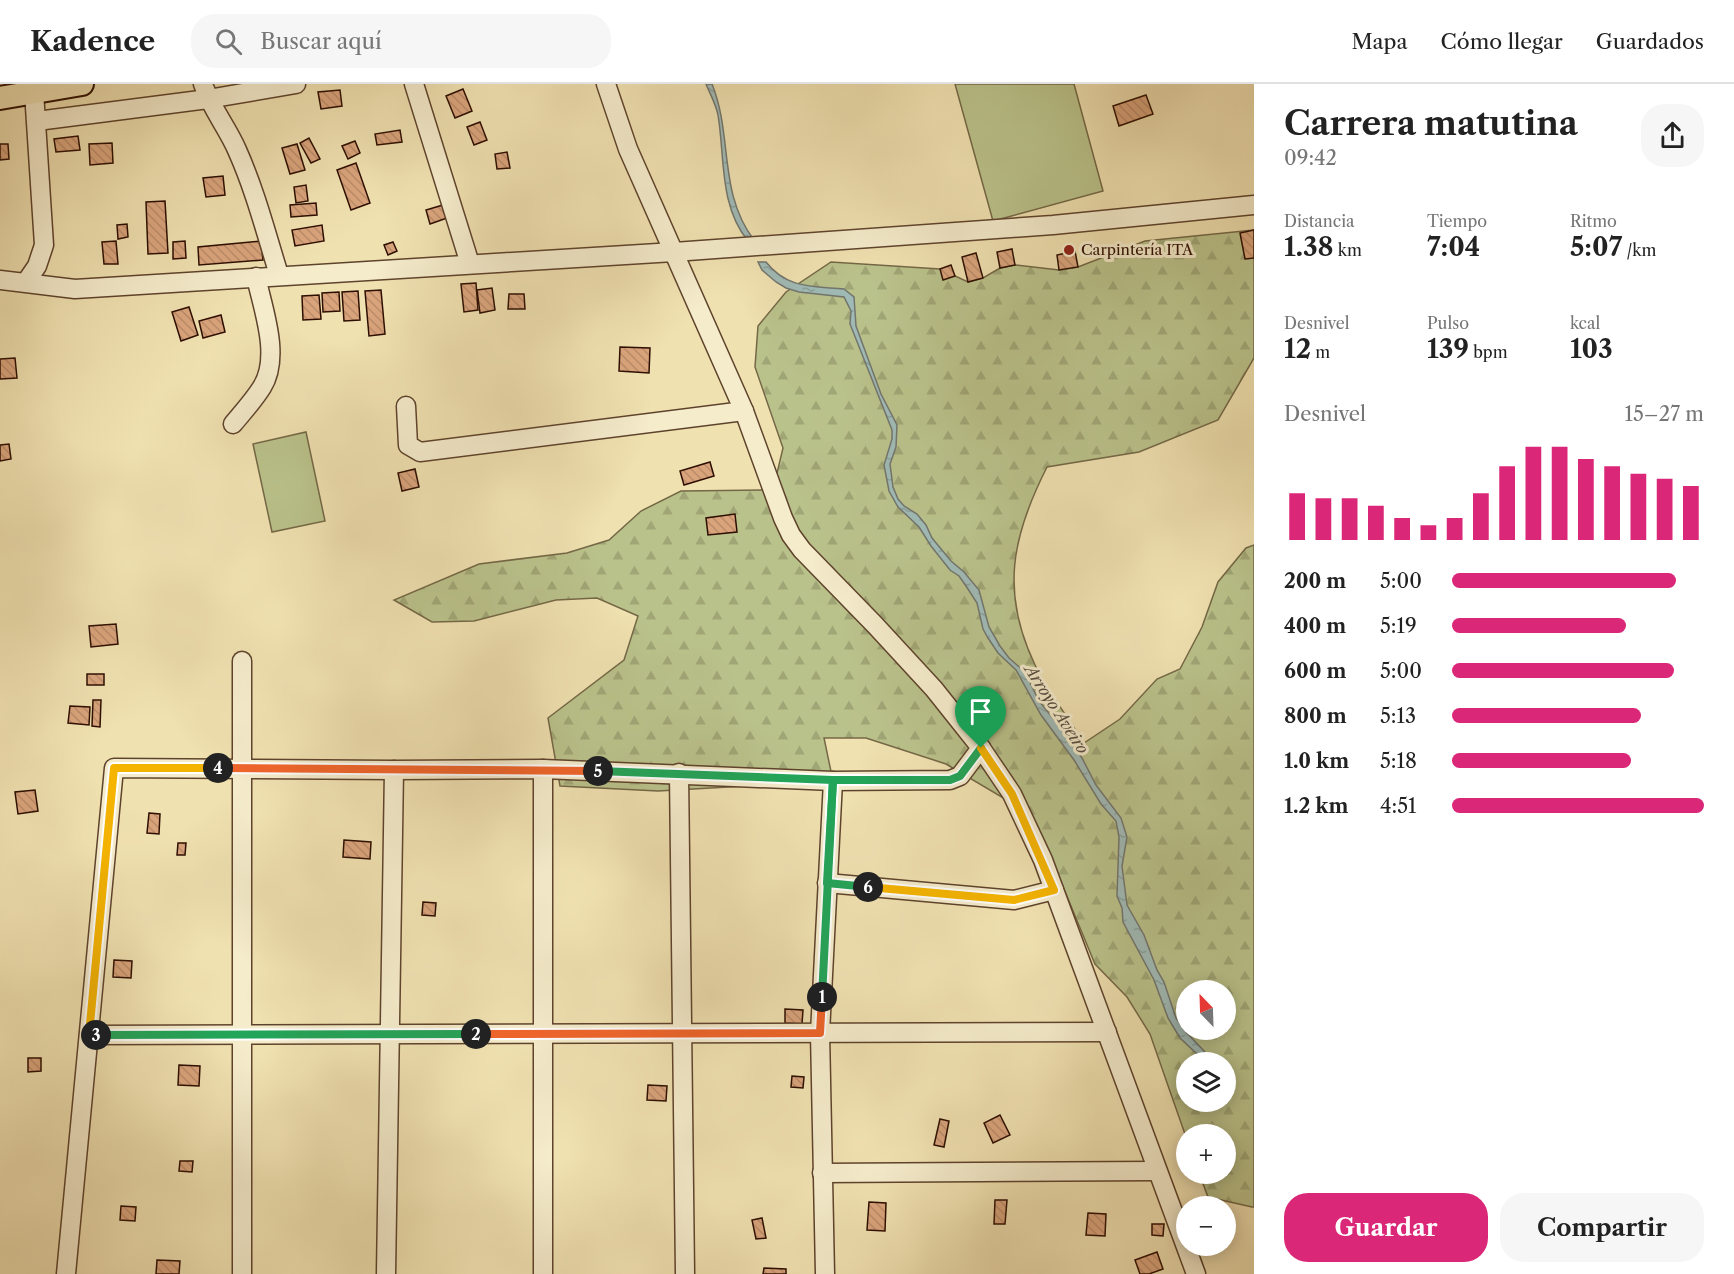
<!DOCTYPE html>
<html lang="es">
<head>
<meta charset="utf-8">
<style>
	body { margin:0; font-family:"Libre Caslon Text",serif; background:#f6f6f6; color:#222; height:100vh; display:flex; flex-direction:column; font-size:22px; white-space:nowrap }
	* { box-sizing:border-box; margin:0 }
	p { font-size:20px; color:#767676 }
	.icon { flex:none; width:33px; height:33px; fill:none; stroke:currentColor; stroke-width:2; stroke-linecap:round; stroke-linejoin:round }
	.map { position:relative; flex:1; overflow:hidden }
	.drawer { display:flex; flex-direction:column; background:#fff; width:480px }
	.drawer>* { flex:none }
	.needle { width:39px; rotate:337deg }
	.fabs { position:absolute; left:1176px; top:896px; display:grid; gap:12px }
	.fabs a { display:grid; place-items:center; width:60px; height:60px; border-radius:50%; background:#fff; box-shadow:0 3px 15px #0003; font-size:30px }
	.pin { position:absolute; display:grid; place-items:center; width:51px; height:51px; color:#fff; margin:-62px -26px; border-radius:50% 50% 50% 0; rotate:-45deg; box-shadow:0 0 6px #0007 }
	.pin .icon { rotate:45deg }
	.km { position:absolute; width:30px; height:30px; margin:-15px; border-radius:50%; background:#222; color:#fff; font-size:16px; line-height:30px; text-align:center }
	.round { display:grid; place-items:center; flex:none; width:63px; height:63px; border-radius:24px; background:#f6f6f6 }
	.overview { display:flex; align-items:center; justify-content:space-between; height:102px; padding:0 30px }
	h1 { font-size:33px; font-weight:700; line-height:45px }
	.stats { display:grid; grid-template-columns:repeat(3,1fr); gap:9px; height:102px; padding:6px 30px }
	.stats div { display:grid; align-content:center }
	.stats b { font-size:26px; font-weight:700 }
	.stats small { font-size:16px; font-weight:400 }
	.stats p { font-size:16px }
	.chart { height:168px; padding:12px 30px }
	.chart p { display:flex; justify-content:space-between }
	.chart svg { width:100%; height:108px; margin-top:6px; stroke:#db2777; stroke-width:6 }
	.primary-button { display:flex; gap:12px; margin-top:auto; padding:12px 30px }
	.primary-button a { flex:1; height:69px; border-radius:24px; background:#db2777; color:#fff; font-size:24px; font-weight:700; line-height:69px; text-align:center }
	.primary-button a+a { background:#f6f6f6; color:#222 }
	ul { padding:0 30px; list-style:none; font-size:20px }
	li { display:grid; grid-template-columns:96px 72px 1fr; align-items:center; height:45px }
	li i { height:15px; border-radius:8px; background:#db2777 }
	header { display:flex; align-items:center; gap:36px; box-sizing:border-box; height:84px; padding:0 30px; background:#fff; border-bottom:2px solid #e0e0e0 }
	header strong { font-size:28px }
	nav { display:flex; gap:33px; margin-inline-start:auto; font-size:21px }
	.search { width:420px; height:54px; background:#f6f6f6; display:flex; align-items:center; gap:15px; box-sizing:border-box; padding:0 21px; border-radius:24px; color:#767676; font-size:22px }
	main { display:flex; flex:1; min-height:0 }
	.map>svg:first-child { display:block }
	.grass { fill:#bac28b; stroke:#746846; stroke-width:1.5 }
	.forest { fill:url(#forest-firs); stroke:#746846; stroke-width:1.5; fill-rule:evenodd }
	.water { fill:url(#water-ripples); stroke:#72766e; stroke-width:1.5 }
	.building { fill:url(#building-back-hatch); stroke:#2d0e00; stroke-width:1.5 }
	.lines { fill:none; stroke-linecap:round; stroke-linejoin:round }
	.minor-casing { stroke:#5e432c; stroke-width:21 }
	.major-casing { stroke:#2d0e00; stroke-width:26 }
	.minor { stroke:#f5eccc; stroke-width:18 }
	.major { stroke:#f0e1b1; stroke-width:22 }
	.split-1-casing { stroke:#fff; stroke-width:12 }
	.split-2-casing { stroke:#fff; stroke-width:12 }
	.split-3-casing { stroke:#fff; stroke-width:12 }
	.split-4-casing { stroke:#fff; stroke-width:12 }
	.split-5-casing { stroke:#fff; stroke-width:12 }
	.split-6-casing { stroke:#fff; stroke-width:12 }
	.split-7-casing { stroke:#fff; stroke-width:12 }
	.split-1 { stroke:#22a559; stroke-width:8 }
	.split-2 { stroke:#f0652b; stroke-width:8 }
	.split-3 { stroke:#22a559; stroke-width:8 }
	.split-4 { stroke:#f5b400; stroke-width:8 }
	.split-5 { stroke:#f0652b; stroke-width:8 }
	.split-6 { stroke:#22a559; stroke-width:8 }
	.split-7 { stroke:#f5b400; stroke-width:8 }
	.poi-dot { fill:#8f2418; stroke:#f5eccc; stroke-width:2 }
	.labels { text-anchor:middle; stroke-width:6; stroke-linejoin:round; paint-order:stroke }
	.poi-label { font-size:15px; fill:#2d0e00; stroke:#f5eccc; text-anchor:start }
	.water-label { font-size:16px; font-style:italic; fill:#554b40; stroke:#f5eccc }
</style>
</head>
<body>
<header>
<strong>Kadence</strong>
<div class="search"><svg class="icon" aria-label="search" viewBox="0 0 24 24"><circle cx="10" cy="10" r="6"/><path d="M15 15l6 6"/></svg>Buscar aquí</div>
<nav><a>Mapa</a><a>Cómo llegar</a><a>Guardados</a></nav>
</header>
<main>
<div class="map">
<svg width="1254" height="1190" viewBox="0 0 1254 1190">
	<defs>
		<pattern id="forest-firs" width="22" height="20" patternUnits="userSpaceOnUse" patternTransform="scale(1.5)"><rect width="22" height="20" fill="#bac28b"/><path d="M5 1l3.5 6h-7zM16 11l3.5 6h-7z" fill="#a0a676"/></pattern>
		<pattern id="water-ripples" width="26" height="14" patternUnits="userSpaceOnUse" patternTransform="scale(1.5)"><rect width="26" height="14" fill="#a0bbb7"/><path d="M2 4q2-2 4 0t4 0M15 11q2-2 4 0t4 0" fill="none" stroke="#8aa09c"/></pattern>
		<pattern id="building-back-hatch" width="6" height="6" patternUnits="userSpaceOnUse" patternTransform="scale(1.5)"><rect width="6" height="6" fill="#d9a47c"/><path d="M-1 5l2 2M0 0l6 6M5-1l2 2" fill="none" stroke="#bb8c69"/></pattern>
	</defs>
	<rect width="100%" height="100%" fill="#f0e1b1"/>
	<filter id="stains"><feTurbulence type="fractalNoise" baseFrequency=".00333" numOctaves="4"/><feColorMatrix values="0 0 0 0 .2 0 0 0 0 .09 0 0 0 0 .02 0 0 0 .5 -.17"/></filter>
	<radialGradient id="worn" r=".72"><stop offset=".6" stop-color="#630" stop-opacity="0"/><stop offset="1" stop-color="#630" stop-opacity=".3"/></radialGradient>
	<!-- grass -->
	<g class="grass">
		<polygon points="955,0 1074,0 1103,107 993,137"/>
		<polygon points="306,348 325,437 272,448 253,360"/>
	</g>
	<!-- forest -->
	<path class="forest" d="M1254 146V274L1218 336 1139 368 1047 383C1012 452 1000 508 1035 581 1048 608 1068 633 1084 659L1120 635 1157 595 1180 585 1202 543 1218 498 1246 464 1254 461V1123H1252L1208 1113 1199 1089H1226V1050H1186V1053L1150 950 1127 913 1095 880 1049 769 1012 719 946 680 866 654H824L833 697 658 707 560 702 548 634 624 576 638 532 597 514 556 516 474 537 432 538 394 516 479 480 567 469 609 456 641 427 681 407 773 406 783 364 755 283 758 242 786 208 831 178 940 185 968 198 983 194 1000 184 1015 181 1059 186 1078 183 1145 157ZM1186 906H1226V945H1186ZM1186 978H1226V1017H1186Z"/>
	<!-- water -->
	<g class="water">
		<path d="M706 0H712C733 52 718 109 754 156L748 157C719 122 725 73 718 31 716 20 710 10 706 0Z"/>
		<path d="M758 178H766C787 205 813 202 844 205L854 213 856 242 881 310 897 341 896 363 890 380 893 403 898 415 904 422 917 430 926 441 932 454 951 477 964 488 979 506 989 543 1000 562 1009 574 1025 588 1039 617 1065 649 1082 674 1096 701 1121 734 1127 753 1122 782 1127 821 1144 851 1157 886 1164 898 1176 934 1186 948 1204 967 1211 978H1201L1197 970 1180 954 1168 934 1154 896 1123 838 1122 824 1117 812 1119 753 1116 737 1101 720 1074 676 1041 631 1016 586 998 569 988 554 983 545 977 519 966 502 959 492 950 486 931 462 919 443 898 423 889 407 884 381 892 355V346L850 240 851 227 844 213 799 208 786 204 776 198 762 186Z"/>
	</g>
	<!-- building -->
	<g class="building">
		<polygon points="463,5 472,27 455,34 446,12"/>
		<polygon points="340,6 342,22 321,25 318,8"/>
		<polygon points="1146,11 1153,30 1119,42 1113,22"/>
		<polygon points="480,38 487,56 474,61 467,43"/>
		<polygon points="400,46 402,58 377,61 375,50"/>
		<polygon points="78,52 80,66 56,68 54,55"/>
		<polygon points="309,54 320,75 311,79 300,59"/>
		<polygon points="355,57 360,69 348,75 342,62"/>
		<polygon points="112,59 113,79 90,81 89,60"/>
		<polygon points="0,60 8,60 9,75 0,76"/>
		<polygon points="297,60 305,86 290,90 282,64"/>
		<polygon points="507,68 510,84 497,85 495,70"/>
		<polygon points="356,79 370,119 351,126 337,86"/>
		<polygon points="223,92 225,111 206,113 203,94"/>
		<polygon points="306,101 308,117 296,119 294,103"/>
		<polygon points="165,117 168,169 148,170 146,118"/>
		<polygon points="316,119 317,131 291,133 290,121"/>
		<polygon points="443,121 447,134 430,140 426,126"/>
		<polygon points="127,140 128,153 118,155 117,141"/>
		<polygon points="322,141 324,157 295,162 292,146"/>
		<polygon points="1254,146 1254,174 1245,175 1240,149"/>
		<polygon points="116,157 118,180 104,180 102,158"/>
		<polygon points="185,157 186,174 173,175 173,158"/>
		<polygon points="261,157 263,176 199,181 198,163"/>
		<polygon points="393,158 397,167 388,171 384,161"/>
		<polygon points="1012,165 1015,181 1000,184 997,168"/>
		<polygon points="1075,167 1078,183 1059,186 1057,171"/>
		<polygon points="976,169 983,194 968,198 962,173"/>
		<polygon points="951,181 955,192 943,196 940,185"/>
		<polygon points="476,199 478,226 464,228 461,200"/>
		<polygon points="492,204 495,226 480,229 477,206"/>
		<polygon points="381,206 385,250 369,252 365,207"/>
		<polygon points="358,207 360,236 344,237 342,208"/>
		<polygon points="339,208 340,227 323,228 322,209"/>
		<polygon points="509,210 524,210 525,225 508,225"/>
		<polygon points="319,211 321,235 303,236 302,212"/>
		<polygon points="189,223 198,251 181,257 172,228"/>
		<polygon points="221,231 225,248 203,254 199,237"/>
		<polygon points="620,263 650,264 649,289 619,287"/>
		<polygon points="15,274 17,294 0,295 0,275"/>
		<polygon points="9,360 11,375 0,377 0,361"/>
		<polygon points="710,378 714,392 684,401 680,387"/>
		<polygon points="415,385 419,403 402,407 398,389"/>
		<polygon points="735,430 737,448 708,451 706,434"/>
		<polygon points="116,540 118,560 91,563 89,542"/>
		<rect x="87" y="590" width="17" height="11"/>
		<polygon points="93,616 101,616 100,643 92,642"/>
		<polygon points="70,622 90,623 89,641 68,639"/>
		<polygon points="35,706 38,727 18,730 15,708"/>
		<polygon points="149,729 160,730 159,750 147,749"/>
		<polygon points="344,756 371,758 370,775 343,773"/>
		<polygon points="178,759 186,759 185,771 177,771"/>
		<polygon points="423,818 436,819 435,832 422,831"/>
		<polygon points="114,876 132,877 131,894 113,893"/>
		<polygon points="785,925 803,926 802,940 785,939"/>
		<polygon points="28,974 41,974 41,987 28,988"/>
		<polygon points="179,981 200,982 199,1002 178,1001"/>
		<polygon points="792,992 804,993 803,1004 791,1003"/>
		<polygon points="648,1001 667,1002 666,1017 647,1016"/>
		<polygon points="1000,1031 1010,1051 993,1059 984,1039"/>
		<polygon points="940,1035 949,1037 944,1063 934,1061"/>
		<polygon points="180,1077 193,1077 192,1088 179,1087"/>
		<polygon points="995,1116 1007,1116 1005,1140 994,1140"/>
		<polygon points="869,1118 886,1119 885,1147 867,1146"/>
		<polygon points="121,1122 136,1123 135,1137 120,1136"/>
		<polygon points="1088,1129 1106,1130 1105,1152 1086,1151"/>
		<polygon points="762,1134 766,1154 756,1155 752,1136"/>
		<polygon points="1152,1140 1164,1140 1163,1152 1152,1151"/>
		<polygon points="1157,1168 1163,1185 1149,1190 1140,1190 1135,1176"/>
		<polygon points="157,1176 180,1177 179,1190 156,1190"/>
		<polygon points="764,1184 786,1185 786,1190 763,1190"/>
	</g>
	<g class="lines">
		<!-- minor casing -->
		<g class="minor-casing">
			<g id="minor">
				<path d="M203 0C211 24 227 43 237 66 255 106 266 149 279 191"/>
				<polyline points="414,0 470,180"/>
				<polyline points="606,0 628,65 744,327 783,434 791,451 802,466 875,541 934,605 981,664 1012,710 1043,776 1196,1190"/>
				<polyline points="37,37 208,15 296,0"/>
				<polyline points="0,196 75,205 674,168 1053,141 1254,121"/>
				<polyline points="26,198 37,182 44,161 34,8"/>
				<polyline points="406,322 408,361 420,368 744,327"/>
				<path d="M233 340C243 328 254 316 262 303 281 273 263 225 256 193"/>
				<polyline points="543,685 543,1190"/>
				<polyline points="679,689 685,1190"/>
				<polyline points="827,799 1014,816 1054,806"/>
				<polyline points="89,951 1107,948"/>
				<polyline points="822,1089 1157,1087"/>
				<polyline points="66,1190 114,684 394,686 543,685 833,697 950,696 960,692 981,664"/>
				<polyline points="242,1190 242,577"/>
				<polyline points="386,1190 394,686"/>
				<polyline points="825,1190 820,949 833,697"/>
			</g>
		</g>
		<!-- major casing -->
		<g class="major-casing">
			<polyline id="major" points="0,14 82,0"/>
		</g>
		<!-- minor -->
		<use href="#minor" class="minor"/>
		<!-- major -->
		<use href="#major" class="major"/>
	</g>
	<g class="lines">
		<!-- split-1 casing -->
		<g class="split-1-casing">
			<polyline id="split-1" points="822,913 833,696 950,696 960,692 981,664"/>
		</g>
		<!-- split-2 casing -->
		<g class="split-2-casing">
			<polyline id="split-2" points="476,950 820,949 822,913"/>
		</g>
		<!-- split-3 casing -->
		<g class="split-3-casing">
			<polyline id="split-3" points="96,951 476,950"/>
		</g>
		<!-- split-4 casing -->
		<g class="split-4-casing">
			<polyline id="split-4" points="96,951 89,951 114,684 218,684"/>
		</g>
		<!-- split-5 casing -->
		<g class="split-5-casing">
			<polyline id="split-5" points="218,684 598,687"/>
		</g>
		<!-- split-6 casing -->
		<g class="split-6-casing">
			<polyline id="split-6" points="598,687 833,696 827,799 868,803"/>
		</g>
		<!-- split-7 casing -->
		<g class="split-7-casing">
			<polyline id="split-7" points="868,803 1014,816 1054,806 1012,710 981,664"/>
		</g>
		<!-- split-1 -->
		<use href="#split-1" class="split-1"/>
		<!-- split-2 -->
		<use href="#split-2" class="split-2"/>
		<!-- split-3 -->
		<use href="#split-3" class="split-3"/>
		<!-- split-4 -->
		<use href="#split-4" class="split-4"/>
		<!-- split-5 -->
		<use href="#split-5" class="split-5"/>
		<!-- split-6 -->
		<use href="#split-6" class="split-6"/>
		<!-- split-7 -->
		<use href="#split-7" class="split-7"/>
	</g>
	<!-- markers -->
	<circle class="poi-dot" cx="1069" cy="166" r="6"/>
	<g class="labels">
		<!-- poi labels -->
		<g class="poi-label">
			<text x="1081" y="171">Carpintería ITA</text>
		</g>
		<!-- water labels -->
		<g class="water-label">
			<text transform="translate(1057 625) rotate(57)" y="6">Arroyo Aveiro</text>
		</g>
	</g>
	<rect width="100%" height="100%" filter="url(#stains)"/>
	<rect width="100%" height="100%" fill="url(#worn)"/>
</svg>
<div class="fabs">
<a><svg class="needle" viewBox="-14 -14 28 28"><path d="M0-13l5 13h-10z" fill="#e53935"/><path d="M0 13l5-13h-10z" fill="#767676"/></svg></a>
<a><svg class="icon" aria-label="layers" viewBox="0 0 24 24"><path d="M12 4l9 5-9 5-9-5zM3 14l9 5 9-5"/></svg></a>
<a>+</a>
<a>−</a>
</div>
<div class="pin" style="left:981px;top:664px;background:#1e9e55"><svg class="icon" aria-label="arrive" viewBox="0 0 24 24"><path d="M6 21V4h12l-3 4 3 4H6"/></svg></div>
<b class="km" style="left:822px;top:913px">1</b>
<b class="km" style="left:476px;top:950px">2</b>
<b class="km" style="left:96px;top:951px">3</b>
<b class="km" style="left:218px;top:684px">4</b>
<b class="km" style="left:598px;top:687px">5</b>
<b class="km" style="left:868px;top:803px">6</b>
</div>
<section class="drawer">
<div class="overview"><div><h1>Carrera matutina</h1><p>09:42</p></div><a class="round"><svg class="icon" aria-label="share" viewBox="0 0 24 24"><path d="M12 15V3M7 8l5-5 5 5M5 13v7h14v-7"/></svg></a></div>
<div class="stats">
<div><p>Distancia</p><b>1.38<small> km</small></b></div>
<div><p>Tiempo</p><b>7:04</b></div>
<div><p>Ritmo</p><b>5:07<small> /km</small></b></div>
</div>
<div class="stats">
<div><p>Desnivel</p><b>12<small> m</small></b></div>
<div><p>Pulso</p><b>139<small> bpm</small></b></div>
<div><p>kcal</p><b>103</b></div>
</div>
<div class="chart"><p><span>Desnivel</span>15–27 m</p>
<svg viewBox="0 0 160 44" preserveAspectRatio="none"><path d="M5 44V25M15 44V27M25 44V27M35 44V30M45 44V35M55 44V38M65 44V35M75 44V25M85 44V14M95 44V6M105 44V6M115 44V11M125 44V14M135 44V17M145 44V19M155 44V22"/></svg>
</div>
<ul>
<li><b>200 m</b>5:00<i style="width:89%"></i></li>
<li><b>400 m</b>5:19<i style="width:69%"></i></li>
<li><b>600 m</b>5:00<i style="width:88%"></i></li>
<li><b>800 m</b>5:13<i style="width:75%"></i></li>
<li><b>1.0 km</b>5:18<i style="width:71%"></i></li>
<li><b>1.2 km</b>4:51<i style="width:100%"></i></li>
</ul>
<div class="primary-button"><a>Guardar</a><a>Compartir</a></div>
</section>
</main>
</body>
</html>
